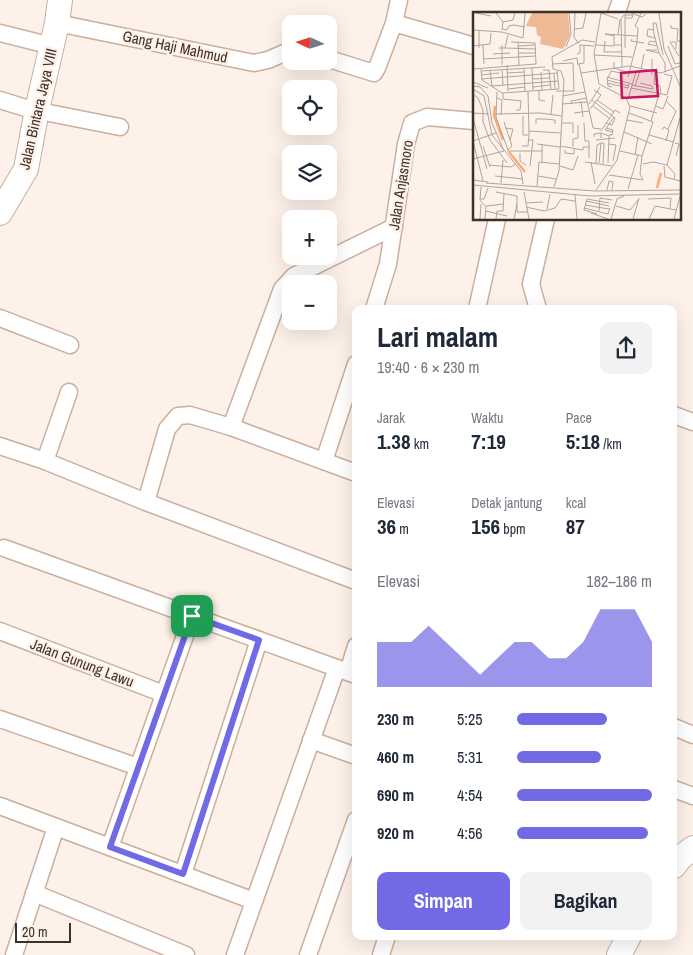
<!DOCTYPE html>
<html lang="id">
<head>
<meta charset="utf-8">
<style>
	body { margin:0; font-family:"Archivo Narrow",sans-serif; background:#f2f2f3; color:#1f2937; height:100vh; display:flex; flex-direction:column; font-size:19px; white-space:nowrap }
	* { box-sizing:border-box; margin:0 }
	p { font-size:16px; color:#747a83 }
	.icon { flex:none; width:28px; height:28px; fill:none; stroke:currentColor; stroke-width:2; stroke-linecap:round; stroke-linejoin:round }
	.map { position:relative; flex:1; overflow:hidden }
	.details { position:absolute; left:352px; top:305px; width:325px; height:635px; display:flex; flex-direction:column; background:#fff; border-radius:10px; box-shadow:0 5px 20px #0002 }
	.details>* { flex:none }
	.needle { width:32px; rotate:274deg }
	.controls { position:absolute; left:282px; top:15px; display:grid; gap:10px }
	.controls a { display:grid; place-items:center; width:55px; height:55px; border-radius:10px; background:#fff; box-shadow:0 5px 20px #0002; font-size:25px }
	.scale { position:absolute; left:15px; bottom:12px; width:56px; box-sizing:border-box; padding-left:5px; border:2px solid #3d312a; border-top:0; font-size:14px; line-height:18px; white-space:nowrap; color:#3d312a; -webkit-text-stroke:4px #fdf1e9; paint-order:stroke }
	.pin { position:absolute; display:grid; place-items:center; width:42px; height:42px; color:#fff; margin:-21px; border-radius:10px; box-shadow:0 2px 8px #0006 }
	.round { display:grid; place-items:center; flex:none; width:52px; height:52px; border-radius:10px; background:#f2f2f3 }
	.head { display:flex; align-items:center; justify-content:space-between; height:85px; padding:0 25px }
	h1 { font-size:28px; font-weight:700; line-height:38px }
	.metrics { display:grid; grid-template-columns:repeat(3,1fr); gap:8px; height:85px; padding:5px 25px }
	.metrics div { display:grid; align-content:center }
	.metrics b { font-size:21px; font-weight:700 }
	.metrics small { font-size:14px; font-weight:400 }
	.metrics p { font-size:14px }
	.chart { height:140px; padding:10px 25px }
	.chart p { display:flex; justify-content:space-between }
	.chart svg { width:100%; height:90px; margin-top:5px; fill:#726ae4; opacity:.7 }
	.button { display:flex; gap:10px; margin-top:auto; padding:10px 25px }
	.button a { flex:1; height:58px; border-radius:10px; background:#726ae4; color:#fff; font-size:20px; font-weight:700; line-height:58px; text-align:center }
	.button a+a { background:#f2f2f3; color:#1f2937 }
	ul { padding:0 25px; list-style:none; font-size:16px }
	li { display:grid; grid-template-columns:80px 60px 1fr; align-items:center; height:38px }
	li i { height:12px; border-radius:6px; background:#726ae4 }
	.map>svg:first-child { display:block }
	.lines { fill:none; stroke-linecap:round; stroke-linejoin:round }
	.street-casing { stroke:#cbaf9c; stroke-width:19 }
	.secondary-casing { stroke:#cbaf9c; stroke-width:26 }
	.street { stroke:#fff; stroke-width:16 }
	.secondary { stroke:#fff; stroke-width:24 }
	.route-casing { stroke:#fff; stroke-width:10 }
	.route { stroke:#726ae4; stroke-width:6 }
	.labels { text-anchor:middle; stroke-width:5; stroke-linejoin:round; paint-order:stroke }
	.street-label { font-size:15px; fill:#3d312a; stroke:#fdf1e9 }
	.inset-river { fill:none; stroke:#feaa6e; stroke-width:2.5 }
	.inset-road { fill:none; stroke:#b0a49d; stroke-width:1 }
	.view { fill:#c2185b; fill-opacity:0.15; stroke:#c2185b; stroke-width:2.5 }
	.inset-edge { fill:none; stroke:#3d312a; stroke-width:2.5 }
</style>
</head>
<body>
<div class="map">
<svg width="693" height="955" viewBox="0 0 693 955">
	<rect width="100%" height="100%" fill="#fdf1e9"/>
	<g class="lines">
		<!-- street casing -->
		<g class="street-casing">
			<g id="street">
				<polyline points="616,14 621,0"/>
				<polyline points="57,23 254,63 268,60 291,50"/>
				<polyline points="394,23 474,46"/>
				<polyline points="0,33 52,46"/>
				<polyline points="329,59 374,73 377,68 394,23 399,0"/>
				<polyline points="0,100 29,109 120,127"/>
				<polyline points="374,309 388,264 406,144 412,123 427,117 474,121"/>
				<polyline points="477,309 497,219"/>
				<polyline points="538,309 531,284 546,219"/>
				<polyline points="0,318 70,345"/>
				<polyline points="674,415 693,422"/>
				<polyline points="231,427 282,289 294,276 394,227"/>
				<polyline points="0,446 45,461 146,502 356,581"/>
				<polyline points="45,461 69,392"/>
				<polyline points="324,461 356,364"/>
				<polyline points="146,502 167,429 178,416 190,415 231,427 356,473"/>
				<polyline points="4,548 356,675"/>
				<polyline points="0,631 164,694"/>
				<polyline points="348,672 356,646"/>
				<polyline points="0,719 138,767"/>
				<polyline points="674,727 693,735"/>
				<polyline points="311,740 356,756"/>
				<polyline points="674,789 693,796"/>
				<polyline points="0,806 254,901"/>
				<polyline points="110,847 192,616"/>
				<polyline points="183,874 259,640"/>
				<polyline points="34,893 186,955"/>
				<polyline points="14,955 56,827"/>
				<polyline points="235,955 337,668"/>
				<polyline points="308,955 356,820"/>
				<polyline points="381,955 387,936"/>
			</g>
		</g>
		<!-- secondary casing -->
		<g class="secondary-casing">
			<g id="secondary">
				<polyline points="0,213 26,169 37,110 57,23 60,0"/>
				<polyline points="674,866 680,858 693,848"/>
				<polyline points="619,955 629,936"/>
			</g>
		</g>
		<!-- street -->
		<use href="#street" class="street"/>
		<!-- secondary -->
		<use href="#secondary" class="secondary"/>
	</g>
	<g class="lines">
		<!-- route casing -->
		<g class="route-casing">
			<polygon id="route" points="192,616 259,640 183,874 110,847"/>
		</g>
		<!-- route -->
		<use href="#route" class="route"/>
	</g>
	<g class="labels">
		<!-- street labels -->
		<g class="street-label">
			<text transform="translate(175 47) rotate(12)" y="5">Gang Haji Mahmud</text>
			<text transform="translate(38 109) rotate(-77)" y="5">Jalan Bintara Jaya VIII</text>
			<text transform="translate(401 185) rotate(-81)" y="5">Jalan Anjasmoro</text>
			<text transform="translate(82 663) rotate(21)" y="5">Jalan Gunung Lawu</text>
		</g>
	</g>
	<!-- overview -->
	<g transform="translate(473 12)">
		<rect width="208" height="208" fill="#fdf1e9"/>
		<path d="M59 1H95L97 23 90 37 67 32 68 25 64 23 63 15 53 14Z" fill="#eeb995"/>
		<path class="inset-river" d="M22 94 21 103 30 128M36 140 52 160M184 176 188 161"/>
		<path class="inset-road" d="M3 1 18 4M23 1 30 10 29 18M102 1 101 25 106 32M128 1 145 7M158 1 169 5 173 2M186 1 191 37 207 74M148 7 149 55M148 7 151 3H160L159 6H153M30 10 40 8 42 1M183 11H180L181 22 186 41 192 51V60M183 11 190 43M198 13V16L205 17 204 29H207M29 17 34 18 36 14 41 13 52 15M101 17 110 16 113 1M0 18 29 20 50 26M181 18 175 17 174 24 182 26M6 19V36M145 22 147 7M141 23V33H148M141 24 132 22 164 24M50 26 52 1M159 27 158 29 171 31M132 29 131 40H148M45 30 46 53M183 30 177 29 175 32 184 34M10 33 11 52M122 33 141 34M0 34 17 32 18 21M45 34 62 33M195 34 202 52 207 51M93 35 98 22 96 1M26 36H32L35 23M32 36 63 37M152 36V3M203 37V30H197L206 44M184 38H173L186 41M45 41H63M20 42 37 41M104 42 107 41V33L121 34M121 43 159 45M10 47 63 44M90 49 104 46 105 53M141 50V56L153 60M79 52 100 51 101 79H83M105 52 111 51V33M106 52 120 116 128 117M29 53V33M34 53 35 79M51 56 52 79M59 56 60 78M0 57 63 52 62 31 38 30M8 57 9 68 29 81 86 77 84 59M168 57 171 42M29 58 30 73M70 58H76L78 77M8 59 72 55M17 59 19 74 85 69M68 60 69 78M182 60 181 72 187 74 188 82M34 61 51 60M108 61 157 54 188 61 207 54M81 62 82 77M8 63 26 61M179 63V47M155 65 164 30 165 16 162 14 168 1M135 66 138 59 153 62M8 67 84 61M60 67 77 66M134 68 156 74M0 70 15 76M134 71 155 76 156 72M167 71 179 74 180 77M159 73 180 77M0 74 7 75 15 84 19 111 31 139M162 74 167 59M60 75 77 73M139 75 135 74 134 65 159 72M158 76 194 83 199 64 191 62M0 77 11 84 19 123 48 159 50 172M35 77 52 75M66 78V88L72 89M24 80 23 105 35 138M30 81V87L48 89 47 98H43M0 82 5 86 10 98V110L17 128 34 151M89 84 112 80M24 86 29 88 28 103M155 87 163 60M119 88 142 106 139 113 133 111M124 88 141 100M108 89 110 105M193 89 203 99 195 117M89 92 114 90M99 92 98 89 114 86M116 92 127 75M120 94 136 106M157 94 184 101M183 94 190 97 195 84M117 97 128 83 121 78M0 101 16 102M101 101 116 99M22 102 67 101 89 104M78 102 80 83M50 104V123H55M0 106 14 157M154 108 170 111M178 109 186 82M31 110 39 134 35 138M89 111H100V121M111 111 112 129H116V146M63 112V107H71L82 108V112M32 116 40 117 37 128M133 116 140 118 139 123H136M189 118 191 115 196 118 193 129M56 119 88 121M128 119 142 98 147 101M140 120 132 118 141 105M151 120 179 132M128 121 136 124 135 151M176 123 201 130M121 125V122L128 121V126M55 128H60L57 154M123 128 142 126M0 129 10 169M0 129 23 121M128 131H131L130 152M202 131 206 132 203 144M64 132 87 135M136 132 143 133 140 149M10 134 17 155M49 134H55L56 122 55 79M87 134 110 138V135H116M100 135V127L105 126V113M92 138V141L101 142V137M34 139H70M147 139 169 144M47 141V149L53 153M162 143 165 125M0 147 31 139M69 150V132M112 150 139 154M118 150 122 172M123 151 124 133 128 131M126 151 128 131M170 152 180 150 194 153M16 153 38 155 42 152M87 154 100 158 105 144M191 154 192 165 207 169M136 163 170 168 167 162 169 144 180 110 156 101M22 164 50 167M65 164 83 167M201 167 202 162 194 153 207 106M0 168 15 170M13 171 122 179 207 178M28 171 30 148M0 173 117 184 207 182M64 174 66 150 86 152M8 175 7 188 13 195 12 207M81 175 86 159 91 68 88 59 80 57 79 45 109 28 122 30M155 177 165 143M123 178 144 148 157 95 153 86 126 72 121 42 128 1M134 178 136 169 140 170 139 178M23 180 44 184V200H54M51 180 56 207M102 182 104 207M7 187H11L15 176M175 187 198 186 197 196M113 189 136 194M53 191 70 190M112 193 136 197M13 194 31 192M143 194 157 198 166 187M53 195 71 199 82 196M82 196 88 187 102 189M111 196 135 202 137 196M74 197 77 182M13 199 34 204M126 199 127 186 139 188M118 201 135 207M124 202 111 198 114 187 136 191M7 207 8 192M23 207 24 199H30L31 182M41 207 44 192M138 207 144 187 151 184M160 207 166 186M176 207 182 194 203 198M201 207 207 184"/>
		<path class="view" d="M183 58 185 84 149 86 148 61Z"/>
		<rect width="208" height="208" class="inset-edge"/>
	</g>
</svg>
<div class="controls">
<a><svg class="needle" viewBox="-14 -14 28 28"><path d="M0-13l5 13h-10z" fill="#e53935"/><path d="M0 13l5-13h-10z" fill="#747a83"/></svg></a>
<a><svg class="icon" aria-label="locate" viewBox="0 0 24 24"><circle cx="12" cy="12" r="6"/><path d="M12 2v4M12 18v4M2 12h4M18 12h4"/></svg></a>
<a><svg class="icon" aria-label="layers" viewBox="0 0 24 24"><path d="M12 4l9 5-9 5-9-5zM3 14l9 5 9-5"/></svg></a>
<a>+</a>
<a>−</a>
</div>
<div class="scale">20 m</div>
<div class="pin" style="left:192px;top:616px;background:#1e9e55"><svg class="icon" aria-label="arrive" viewBox="0 0 24 24"><path d="M6 21V4h12l-3 4 3 4H6"/></svg></div>
<section class="details">
<div class="head"><div><h1>Lari malam</h1><p>19:40 · 6 × 230 m</p></div><a class="round"><svg class="icon" aria-label="share" viewBox="0 0 24 24"><path d="M12 15V3M7 8l5-5 5 5M5 13v7h14v-7"/></svg></a></div>
<div class="metrics">
<div><p>Jarak</p><b>1.38<small> km</small></b></div>
<div><p>Waktu</p><b>7:19</b></div>
<div><p>Pace</p><b>5:18<small> /km</small></b></div>
</div>
<div class="metrics">
<div><p>Elevasi</p><b>36<small> m</small></b></div>
<div><p>Detak jantung</p><b>156<small> bpm</small></b></div>
<div><p>kcal</p><b>87</b></div>
</div>
<div class="chart"><p><span>Elevasi</span>182–186 m</p>
<svg viewBox="0 0 160 44" preserveAspectRatio="none"><path d="M0 44V22L10 22L20 22L30 14L40 22L50 30L60 38L70 30L80 22L90 22L100 30L110 30L120 22L130 6L140 6L150 6L160 22V44z"/></svg>
</div>
<ul>
<li><b>230 m</b>5:25<i style="width:67%"></i></li>
<li><b>460 m</b>5:31<i style="width:62%"></i></li>
<li><b>690 m</b>4:54<i style="width:100%"></i></li>
<li><b>920 m</b>4:56<i style="width:97%"></i></li>
</ul>
<div class="button"><a>Simpan</a><a>Bagikan</a></div>
</section>
</div>
</body>
</html>
